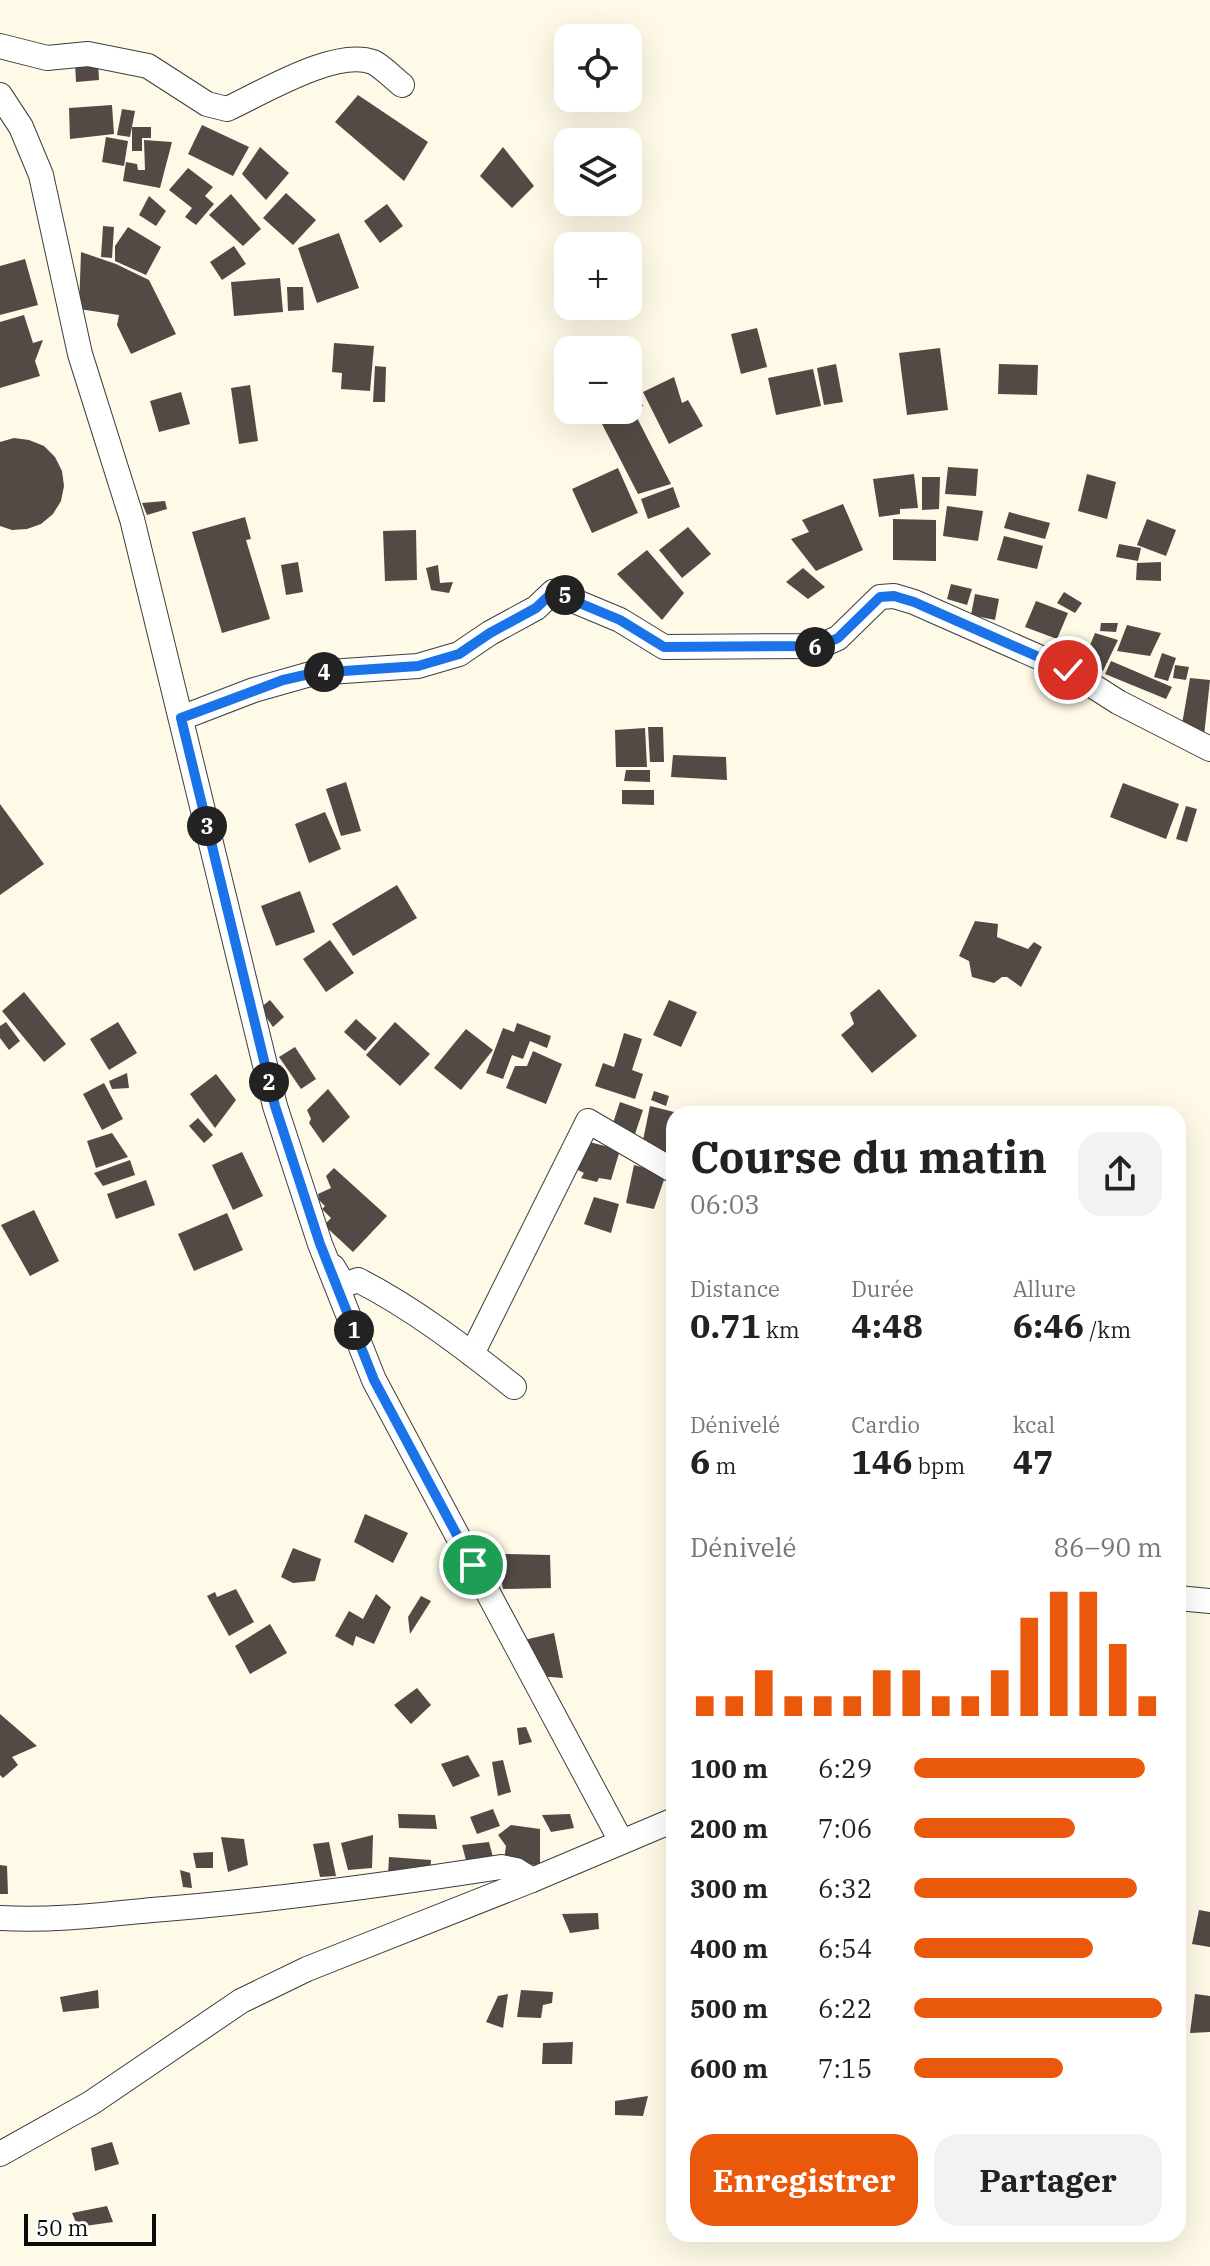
<!DOCTYPE html>
<html lang="fr">
<head>
<meta charset="utf-8">
<style>
	body { margin:0; font-family:"IBM Plex Serif",serif; background:#f2f2f2; color:#222; height:100vh; display:flex; flex-direction:column; font-size:30px; white-space:nowrap }
	* { box-sizing:border-box; margin:0 }
	p { font-size:26px; color:#767676 }
	.icon { flex:none; width:44px; height:44px; fill:none; stroke:currentColor; stroke-width:2; stroke-linecap:round; stroke-linejoin:round }
	.map { position:relative; flex:1; overflow:hidden }
	.side { position:absolute; left:666px; top:1106px; width:520px; height:1136px; display:flex; flex-direction:column; background:#fff; border-radius:24px; box-shadow:0 8px 32px #0002 }
	.side>* { flex:none }
	.buttons { position:absolute; left:554px; top:24px; display:grid; gap:16px }
	.buttons a { display:grid; place-items:center; width:88px; height:88px; border-radius:16px; background:#fff; box-shadow:0 8px 32px #0002; font-size:40px }
	.scale { position:absolute; left:24px; bottom:20px; width:132px; box-sizing:border-box; padding-left:8px; border:4px solid #0a0a0a; border-top:0; font-size:22px; line-height:28px; white-space:nowrap; color:#0a0a0a; -webkit-text-stroke:6px #fff; paint-order:stroke }
	.pin { position:absolute; display:grid; place-items:center; width:68px; height:68px; color:#fff; margin:-34px; border:4px solid #fff; border-radius:50%; box-shadow:0 2px 8px #0007 }
	.km { position:absolute; width:40px; height:40px; margin:-20px; border-radius:50%; background:#222; color:#fff; font-size:22px; line-height:40px; text-align:center }
	.round { display:grid; place-items:center; flex:none; width:84px; height:84px; border-radius:24px; background:#f2f2f2 }
	.head { display:flex; align-items:center; justify-content:space-between; height:136px; padding:0 24px }
	h1 { font-size:44px; font-weight:700; line-height:60px }
	.stats { display:grid; grid-template-columns:repeat(3,1fr); gap:12px; height:136px; padding:8px 24px }
	.stats div { display:grid; align-content:center }
	.stats b { font-size:34px; font-weight:700 }
	.stats small { font-size:22px; font-weight:400 }
	.stats p { font-size:22px }
	.chart { height:224px; padding:16px 24px }
	.chart p { display:flex; justify-content:space-between }
	.chart svg { width:100%; height:144px; margin-top:8px; stroke:#ea580c; stroke-width:6 }
	.button { display:flex; gap:16px; margin-top:auto; padding:16px 24px }
	.button a { flex:1; height:92px; border-radius:24px; background:#ea580c; color:#fff; font-size:32px; font-weight:700; line-height:92px; text-align:center }
	.button a+a { background:#f2f2f2; color:#222 }
	ul { padding:0 24px; list-style:none; font-size:26px }
	li { display:grid; grid-template-columns:128px 96px 1fr; align-items:center; height:60px }
	li i { height:20px; border-radius:10px; background:#ea580c }
	.map>svg:first-child { display:block }
	.building { fill:#534a46 }
	.lines { fill:none; stroke-linecap:round; stroke-linejoin:round }
	.minor-casing { stroke:#3d3d3d; stroke-width:26 }
	.minor { stroke:#fff; stroke-width:24 }
	.route-casing { stroke:#fff; stroke-width:16 }
	.route { stroke:#1a73e8; stroke-width:10 }
</style>
</head>
<body>
<div class="map">
<svg width="1210" height="2266" viewBox="0 0 1210 2266">
	<rect width="100%" height="100%" fill="#fff9e7"/>
	<!-- building -->
	<g class="building">
		<polygon points="98,61 99,80 76,82 75,62"/>
		<polygon points="358,95 428,142 404,181 335,122"/>
		<polygon points="112,105 114,134 70,139 69,108"/>
		<polygon points="122,109 135,111 130,137 117,135"/>
		<polygon points="202,125 249,147 233,176 188,154"/>
		<polygon points="132,127 151,127 151,138 142,138 142,151 132,151"/>
		<polygon points="106,137 128,141 124,166 102,162"/>
		<polygon points="144,140 172,142 160,188 123,181 126,162 137,164 138,170 145,170"/>
		<polygon points="260,147 289,173 266,200 242,174"/>
		<polygon points="503,147 534,186 512,208 480,176"/>
		<polygon points="188,168 213,187 205,196 214,204 196,225 185,217 192,208 169,190"/>
		<polygon points="286,193 316,220 293,245 263,218"/>
		<polygon points="231,194 261,229 243,246 209,215"/>
		<polygon points="149,196 166,211 156,226 139,215"/>
		<polygon points="387,204 403,226 380,243 364,221"/>
		<polygon points="103,226 114,227 112,258 101,257"/>
		<polygon points="128,227 161,247 146,275 115,261 115,246"/>
		<polygon points="339,233 359,288 317,303 298,248"/>
		<polygon points="234,246 246,264 222,280 210,262"/>
		<polygon points="81,252 116,264 149,280 176,334 131,354 117,325 119,315 79,309"/>
		<polygon points="25,259 38,305 0,315 0,266"/>
		<polygon points="280,278 283,312 234,316 231,282"/>
		<polygon points="287,287 303,287 304,310 288,311"/>
		<polygon points="24,315 33,343 43,340 35,361 40,376 0,388 0,322"/>
		<polygon points="757,328 767,367 741,374 731,334"/>
		<polygon points="334,343 374,346 370,391 341,389 342,373 332,372"/>
		<polygon points="940,348 948,410 907,415 899,353"/>
		<polygon points="836,364 843,402 824,405 817,368"/>
		<polygon points="999,364 1038,365 1037,395 998,394"/>
		<polygon points="375,366 386,367 385,402 373,402"/>
		<polygon points="813,369 821,406 776,415 768,378"/>
		<polygon points="628,377 643,406 625,415 619,410 608,416 605,410 628,410"/>
		<polygon points="674,377 682,403 688,400 703,426 669,444 643,392"/>
		<polygon points="250,385 258,441 239,444 231,388"/>
		<polygon points="181,392 190,424 159,432 150,401"/>
		<polygon points="619,415 622,420 636,416 671,484 638,494 601,422"/>
		<polygon points="14,438 29,440 44,446 55,457 62,471 64,486 61,501 53,514 41,524 27,529 12,530 0,526 0,442"/>
		<polygon points="948,467 978,469 976,496 945,494"/>
		<polygon points="618,468 638,513 592,533 572,489"/>
		<polygon points="914,474 918,508 900,509 900,514 879,517 873,479"/>
		<polygon points="1087,474 1116,482 1107,519 1078,511"/>
		<polygon points="922,477 940,477 939,509 922,510"/>
		<polygon points="673,487 680,507 648,519 641,499"/>
		<polygon points="165,501 167,509 147,515 142,503"/>
		<polygon points="843,504 863,550 816,571 791,539 809,532 802,520"/>
		<polygon points="947,506 983,511 978,541 943,536"/>
		<polygon points="1009,512 1050,523 1045,539 1004,528"/>
		<polygon points="245,517 251,539 246,540 270,619 222,633 192,532"/>
		<polygon points="893,519 936,520 936,561 893,560"/>
		<polygon points="1147,519 1176,530 1166,556 1137,545"/>
		<polygon points="688,527 711,554 682,578 659,550"/>
		<polygon points="416,530 417,580 385,581 383,531"/>
		<polygon points="1004,536 1043,546 1037,569 997,560"/>
		<polygon points="1119,544 1141,548 1138,561 1116,557"/>
		<polygon points="647,550 684,593 662,620 617,574"/>
		<polygon points="298,562 303,592 286,595 281,565"/>
		<polygon points="1161,562 1161,581 1136,580 1137,563"/>
		<polygon points="438,565 440,583 453,582 449,593 431,590 426,568"/>
		<polygon points="803,568 825,587 808,599 786,582"/>
		<polygon points="951,584 972,589 967,605 947,599"/>
		<polygon points="1064,592 1082,603 1075,613 1057,603"/>
		<polygon points="975,594 999,599 995,620 971,615"/>
		<polygon points="1036,601 1068,613 1057,639 1025,627"/>
		<polygon points="1101,623 1118,623 1116,632 1100,631"/>
		<polygon points="1127,625 1161,633 1150,656 1117,651"/>
		<polygon points="1095,633 1118,640 1103,671 1084,660"/>
		<polygon points="1162,653 1176,658 1168,681 1154,677"/>
		<polygon points="1111,661 1172,687 1166,699 1105,674"/>
		<polygon points="1175,665 1189,667 1186,680 1173,678"/>
		<polygon points="1190,678 1210,680 1204,736 1181,730"/>
		<polygon points="648,727 663,727 664,762 650,762"/>
		<polygon points="645,728 647,767 616,767 615,730"/>
		<polygon points="673,755 726,757 727,780 671,777"/>
		<polygon points="626,770 650,770 650,782 624,781"/>
		<polygon points="346,782 361,831 341,836 326,789"/>
		<polygon points="1123,783 1179,804 1166,839 1110,817"/>
		<polygon points="622,790 654,790 654,805 622,804"/>
		<polygon points="0,804 44,864 0,895"/>
		<polygon points="1186,806 1197,809 1187,842 1176,839"/>
		<polygon points="325,812 341,849 309,863 295,824"/>
		<polygon points="397,885 417,918 353,956 332,924"/>
		<polygon points="300,891 315,932 276,946 261,906"/>
		<polygon points="975,921 998,924 997,937 1028,949 1034,942 1042,947 1021,987 1007,977 1002,977 994,983 972,977 969,961 959,956"/>
		<polygon points="330,940 354,973 326,992 303,959"/>
		<polygon points="879,989 917,1036 872,1073 841,1035 854,1024 850,1013"/>
		<polygon points="24,992 66,1044 44,1062 2,1011"/>
		<polygon points="270,1000 284,1017 273,1027 260,1008"/>
		<polygon points="669,1000 697,1012 681,1047 653,1035"/>
		<polygon points="356,1019 377,1038 365,1051 344,1032"/>
		<polygon points="6,1022 20,1041 9,1050 0,1038 0,1026"/>
		<polygon points="118,1022 137,1053 109,1070 90,1039"/>
		<polygon points="395,1022 430,1054 400,1086 366,1055"/>
		<polygon points="517,1023 551,1036 547,1048 530,1041 523,1059 512,1055 503,1079 486,1073 503,1028 514,1032"/>
		<polygon points="466,1029 493,1050 461,1090 434,1068"/>
		<polygon points="624,1033 642,1039 632,1070 643,1074 635,1099 595,1086 603,1063 614,1067"/>
		<polygon points="295,1047 316,1079 301,1089 279,1057"/>
		<polygon points="533,1051 562,1064 546,1104 506,1088 515,1066 527,1066"/>
		<polygon points="127,1073 129,1088 112,1089 109,1081"/>
		<polygon points="216,1074 236,1100 215,1128 190,1094"/>
		<polygon points="104,1083 123,1119 102,1130 83,1094"/>
		<polygon points="328,1089 350,1117 323,1143 309,1123 311,1119 307,1110"/>
		<polygon points="654,1091 669,1096 666,1106 651,1100"/>
		<polygon points="620,1102 643,1110 634,1137 611,1129"/>
		<polygon points="650,1106 674,1112 674,1148 671,1159 642,1145"/>
		<polygon points="198,1118 213,1135 204,1143 189,1126"/>
		<polygon points="112,1133 128,1157 96,1168 87,1141"/>
		<polygon points="582,1140 620,1150 611,1180 599,1178 597,1182 581,1178 584,1173 576,1169"/>
		<polygon points="242,1152 263,1196 233,1210 212,1165"/>
		<polygon points="130,1160 135,1175 103,1186 94,1173"/>
		<polygon points="634,1165 666,1174 654,1209 626,1203"/>
		<polygon points="334,1168 387,1216 353,1252 324,1225 331,1218 322,1209 325,1206 319,1200 318,1194 331,1188 326,1176"/>
		<polygon points="146,1180 155,1205 116,1219 107,1194"/>
		<polygon points="594,1197 619,1204 611,1233 584,1224"/>
		<polygon points="34,1210 59,1261 30,1276 1,1225"/>
		<polygon points="227,1213 243,1250 194,1271 178,1234"/>
		<polygon points="365,1514 408,1533 393,1563 354,1542"/>
		<polygon points="293,1548 321,1559 315,1581 293,1583 281,1577"/>
		<polygon points="505,1554 550,1555 551,1588 503,1589 498,1563 507,1563"/>
		<polygon points="236,1589 254,1622 229,1636 207,1596 215,1592 217,1597"/>
		<polygon points="376,1594 391,1607 374,1644 356,1636 353,1646 335,1636 349,1611 363,1619"/>
		<polygon points="421,1596 431,1601 410,1634 408,1617"/>
		<polygon points="270,1624 287,1653 250,1674 235,1646"/>
		<polygon points="554,1633 563,1678 538,1676 524,1640"/>
		<polygon points="417,1688 431,1705 411,1724 394,1705"/>
		<polygon points="0,1714 37,1746 12,1757 18,1765 3,1778 0,1775"/>
		<polygon points="526,1727 532,1742 519,1745 517,1728"/>
		<polygon points="468,1755 480,1776 453,1787 441,1764"/>
		<polygon points="503,1760 511,1792 498,1796 492,1762"/>
		<polygon points="493,1809 500,1826 477,1834 470,1817"/>
		<polygon points="398,1814 435,1815 437,1829 399,1828"/>
		<polygon points="570,1814 574,1828 551,1832 542,1815"/>
		<polygon points="511,1825 540,1829 540,1866 504,1860 506,1846 498,1835"/>
		<polygon points="373,1835 372,1868 348,1870 341,1843"/>
		<polygon points="221,1837 244,1839 248,1865 228,1872"/>
		<polygon points="329,1842 336,1876 320,1877 313,1844"/>
		<polygon points="489,1842 494,1861 467,1864 462,1845"/>
		<polygon points="213,1852 213,1868 196,1868 193,1853"/>
		<polygon points="389,1857 431,1860 430,1873 388,1875"/>
		<polygon points="0,1865 7,1866 8,1894 0,1894"/>
		<polygon points="180,1870 190,1873 192,1888 183,1887"/>
		<polygon points="1199,1910 1210,1912 1210,1947 1192,1944"/>
		<polygon points="598,1913 599,1929 570,1933 562,1914"/>
		<polygon points="98,1990 99,2008 63,2012 60,1997"/>
		<polygon points="521,1990 553,1992 552,2003 543,2005 541,2018 517,2017"/>
		<polygon points="508,1994 503,2028 486,2022 498,1996"/>
		<polygon points="1195,1994 1210,1996 1210,2032 1190,2033"/>
		<polygon points="573,2042 572,2064 542,2064 543,2043"/>
		<polygon points="648,2096 643,2116 615,2115 615,2101"/>
		<polygon points="112,2142 119,2164 95,2171 91,2148"/>
		<polygon points="107,2206 113,2222 78,2227 72,2213"/>
	</g>
	<g class="lines">
		<!-- minor casing -->
		<g class="minor-casing">
			<g id="minor">
				<path d="M0 46 47 58 88 54 148 66 207 104 227 109C262 93 335 48 373 62 383 67 393 78 402 85"/>
				<polyline points="0,95 21,127 41,175 80,354 132,519 275,1106 320,1244 374,1380 621,1841"/>
				<polyline points="181,718 254,690 314,673 418,666 459,654 490,633 536,608 553,592 620,620 664,647 820,646 838,638 880,597 894,596 914,602 1068,670 1118,702 1210,749"/>
				<path d="M333 1267 344 1285 358 1280C413 1308 465 1348 514 1387"/>
				<polyline points="472,1354 588,1121 674,1171"/>
				<polyline points="1178,1598 1210,1601"/>
				<path d="M0 1918C51 1921 101 1915 152 1910 269 1901 385 1885 501 1867L516 1870 532 1880"/>
				<polyline points="0,2154 91,2103 241,2001 307,1969 532,1880 674,1820"/>
			</g>
		</g>
		<!-- minor -->
		<use href="#minor" class="minor"/>
	</g>
	<g class="lines">
		<!-- route casing -->
		<g class="route-casing">
			<polyline id="route" points="473,1565 374,1380 320,1244 275,1106 181,718 283,680 314,673 418,666 459,654 490,633 536,608 553,592 620,620 664,647 820,646 838,638 880,597 894,596 914,602 1068,670"/>
		</g>
		<!-- route -->
		<use href="#route" class="route"/>
	</g>
</svg>
<div class="buttons">
<a><svg class="icon" aria-label="locate" viewBox="0 0 24 24"><circle cx="12" cy="12" r="6"/><path d="M12 2v4M12 18v4M2 12h4M18 12h4"/></svg></a>
<a><svg class="icon" aria-label="layers" viewBox="0 0 24 24"><path d="M12 4l9 5-9 5-9-5zM3 14l9 5 9-5"/></svg></a>
<a>+</a>
<a>−</a>
</div>
<div class="scale">50 m</div>
<div class="pin" style="left:473px;top:1565px;background:#1e9e55"><svg class="icon" aria-label="arrive" viewBox="0 0 24 24"><path d="M6 21V4h12l-3 4 3 4H6"/></svg></div>
<div class="pin" style="left:1068px;top:670px;background:#d93025"><svg class="icon" aria-label="check" viewBox="0 0 24 24"><path d="M5 12l5 5 9-10"/></svg></div>
<b class="km" style="left:354px;top:1330px">1</b>
<b class="km" style="left:269px;top:1082px">2</b>
<b class="km" style="left:207px;top:826px">3</b>
<b class="km" style="left:324px;top:672px">4</b>
<b class="km" style="left:565px;top:595px">5</b>
<b class="km" style="left:815px;top:647px">6</b>
<section class="side">
<div class="head"><div><h1>Course du matin</h1><p>06:03</p></div><a class="round"><svg class="icon" aria-label="share" viewBox="0 0 24 24"><path d="M12 15V3M7 8l5-5 5 5M5 13v7h14v-7"/></svg></a></div>
<div class="stats">
<div><p>Distance</p><b>0.71<small> km</small></b></div>
<div><p>Durée</p><b>4:48</b></div>
<div><p>Allure</p><b>6:46<small> /km</small></b></div>
</div>
<div class="stats">
<div><p>Dénivelé</p><b>6<small> m</small></b></div>
<div><p>Cardio</p><b>146<small> bpm</small></b></div>
<div><p>kcal</p><b>47</b></div>
</div>
<div class="chart"><p><span>Dénivelé</span>86–90 m</p>
<svg viewBox="0 0 160 44" preserveAspectRatio="none"><path d="M5 44V38M15 44V38M25 44V30M35 44V38M45 44V38M55 44V38M65 44V30M75 44V30M85 44V38M95 44V38M105 44V30M115 44V14M125 44V6M135 44V6M145 44V22M155 44V38"/></svg>
</div>
<ul>
<li><b>100 m</b>6:29<i style="width:93%"></i></li>
<li><b>200 m</b>7:06<i style="width:65%"></i></li>
<li><b>300 m</b>6:32<i style="width:90%"></i></li>
<li><b>400 m</b>6:54<i style="width:72%"></i></li>
<li><b>500 m</b>6:22<i style="width:100%"></i></li>
<li><b>600 m</b>7:15<i style="width:60%"></i></li>
</ul>
<div class="button"><a>Enregistrer</a><a>Partager</a></div>
</section>
</div>
</body>
</html>
